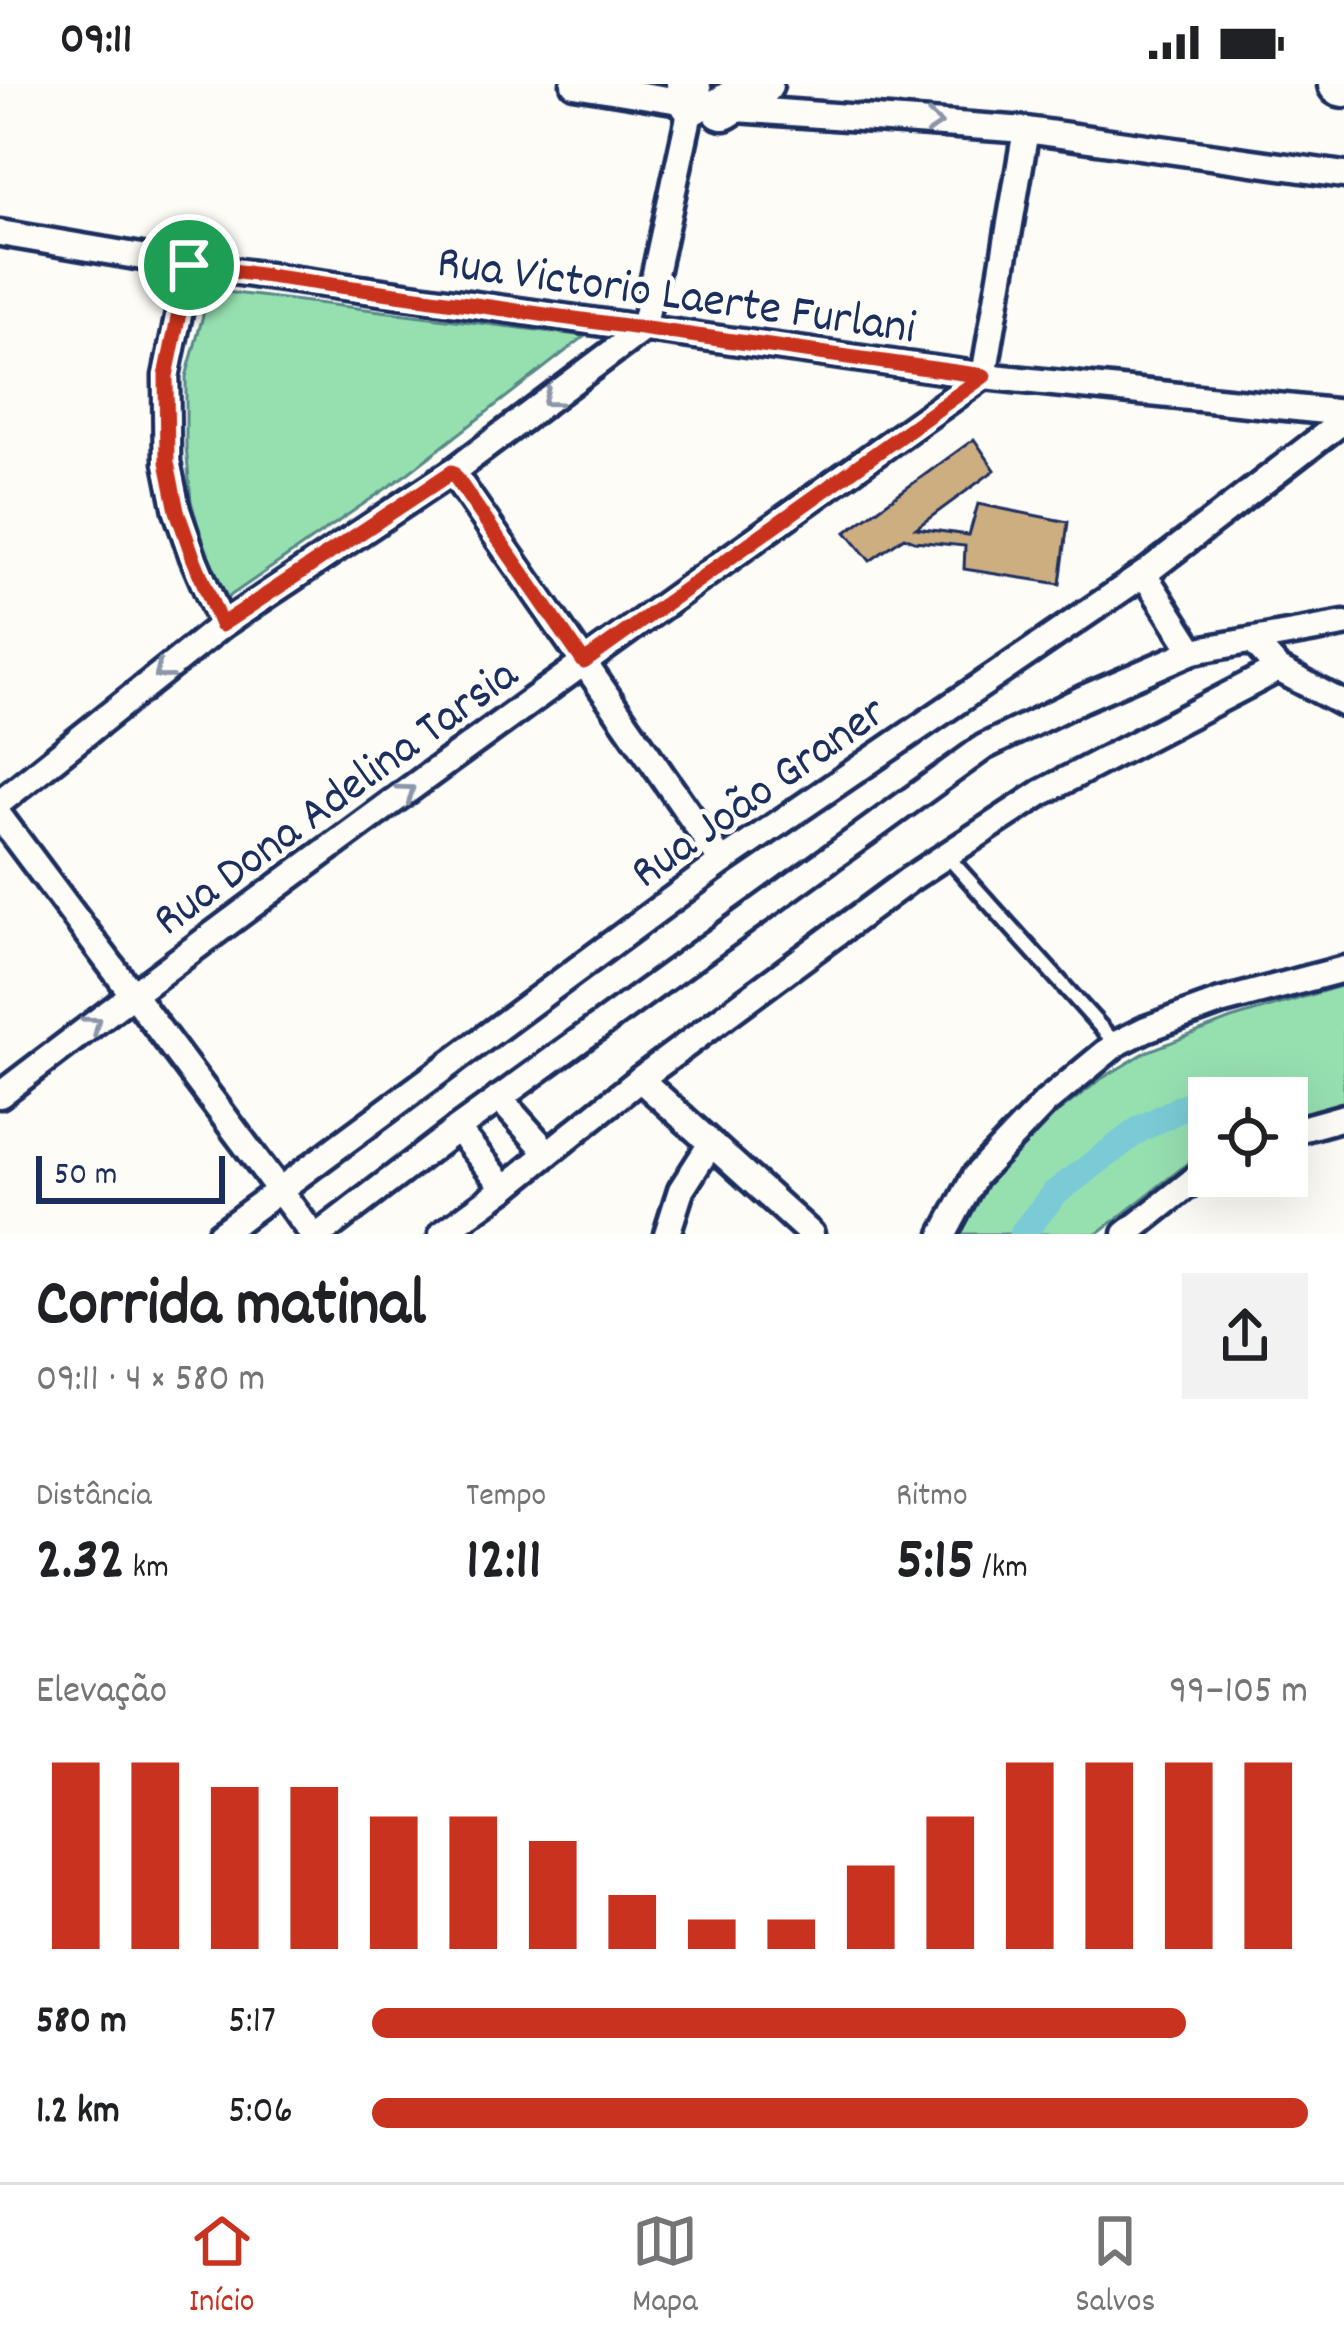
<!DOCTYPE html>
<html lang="pt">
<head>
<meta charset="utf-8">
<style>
	body { margin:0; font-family:Dekko,sans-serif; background:#f2f2f2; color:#202124; height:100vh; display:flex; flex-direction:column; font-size:45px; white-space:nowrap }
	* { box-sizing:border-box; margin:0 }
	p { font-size:39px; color:#757577 }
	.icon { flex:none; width:66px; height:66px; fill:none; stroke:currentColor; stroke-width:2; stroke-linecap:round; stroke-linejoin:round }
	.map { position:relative; height:1150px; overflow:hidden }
	.side { display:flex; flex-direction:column; background:#fff; flex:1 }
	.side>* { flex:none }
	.fabs { position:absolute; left:1188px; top:993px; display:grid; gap:24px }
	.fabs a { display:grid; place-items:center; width:120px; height:120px; border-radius:0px; background:#fff; box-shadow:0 12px 48px #0002; font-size:60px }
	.scale { position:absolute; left:36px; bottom:30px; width:189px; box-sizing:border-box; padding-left:12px; border:6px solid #1b2f5e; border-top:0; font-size:33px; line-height:42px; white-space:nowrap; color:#1b2f5e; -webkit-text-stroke:9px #fdfcf7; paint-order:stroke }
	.pin { position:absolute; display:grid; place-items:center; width:102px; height:102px; color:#fff; margin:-51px; border:6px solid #fff; border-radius:50%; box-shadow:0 3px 12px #0007 }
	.round { display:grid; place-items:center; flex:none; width:126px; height:126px; border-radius:0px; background:#f2f2f2 }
	.head { display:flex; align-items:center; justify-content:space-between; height:204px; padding:0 36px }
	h1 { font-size:66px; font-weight:700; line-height:90px }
	.stats { display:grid; grid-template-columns:repeat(3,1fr); gap:18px; height:204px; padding:12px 36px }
	.stats div { display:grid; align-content:center }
	.stats b { font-size:60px; font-weight:700 }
	.stats small { font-size:33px; font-weight:400 }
	.stats p { font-size:33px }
	.chart { height:336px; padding:24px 36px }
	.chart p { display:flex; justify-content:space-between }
	.chart svg { width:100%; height:216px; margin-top:12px; stroke:#c8321e; stroke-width:6 }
	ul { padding:0 36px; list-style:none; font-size:39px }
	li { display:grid; grid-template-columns:192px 144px 1fr; align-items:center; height:90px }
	li i { height:30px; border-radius:15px; background:#c8321e }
	.status { display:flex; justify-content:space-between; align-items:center; height:84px; padding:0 60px; background:#fff; direction:ltr }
	.status svg { height:33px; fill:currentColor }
	.menu { display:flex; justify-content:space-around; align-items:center; height:168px; border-top:3px solid #e0e0e0; background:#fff; font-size:33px; color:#757577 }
	.menu a { display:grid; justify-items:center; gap:6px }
	.menu .current { color:#c8321e }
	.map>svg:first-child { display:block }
	.green { fill:#96e0b0; stroke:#588887; stroke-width:3 }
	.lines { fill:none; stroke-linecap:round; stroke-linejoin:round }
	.canal { stroke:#7acbd5; stroke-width:27 }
	.building { fill:#cdae81; stroke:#1b2f5e; stroke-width:3 }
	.service-casing { stroke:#1b2f5e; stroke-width:21 }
	.minor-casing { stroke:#1b2f5e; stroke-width:33 }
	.trunk-casing { stroke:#1b2f5e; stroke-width:51 }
	.service { stroke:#fdfcf7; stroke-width:12 }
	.minor { stroke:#fdfcf7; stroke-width:24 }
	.trunk { stroke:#fdfcf7; stroke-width:42 }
	.oneway { stroke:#8c96aa }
	.route-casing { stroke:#fff; stroke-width:24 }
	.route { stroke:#c8321e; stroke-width:15 }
	.labels { text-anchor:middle; stroke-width:10; stroke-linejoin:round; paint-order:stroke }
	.street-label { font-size:48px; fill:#1b2f5e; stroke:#fdfcf7 }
</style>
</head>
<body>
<div class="status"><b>09:11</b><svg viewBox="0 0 49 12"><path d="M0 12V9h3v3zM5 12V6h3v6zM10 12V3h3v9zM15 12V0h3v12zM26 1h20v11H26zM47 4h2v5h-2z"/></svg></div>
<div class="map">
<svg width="1344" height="1150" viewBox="0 0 1344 1150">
	<rect width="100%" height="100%" fill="#fdfcf7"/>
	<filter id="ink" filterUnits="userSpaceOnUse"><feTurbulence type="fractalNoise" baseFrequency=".00833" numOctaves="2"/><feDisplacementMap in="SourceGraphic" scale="24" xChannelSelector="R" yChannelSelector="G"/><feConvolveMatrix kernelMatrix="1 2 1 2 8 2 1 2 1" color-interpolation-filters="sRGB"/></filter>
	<g filter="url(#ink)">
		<!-- green -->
		<g class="green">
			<polygon points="210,206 585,252 407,390 227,514 202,456 191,417 186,362 186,293"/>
			<polygon points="1344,901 1344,1019 1287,1035 1287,1014 1209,1014 1209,1063 1097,1150 958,1150 989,1092 1048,1036 1101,995 1146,968 1231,935"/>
		</g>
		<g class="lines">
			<!-- canal -->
			<polyline class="canal" points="1022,1150 1055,1109 1140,1045 1205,1012"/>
		</g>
		<!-- building -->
		<polygon class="building" points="974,355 995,386 916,444 969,451 978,420 1068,438 1060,500 964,485 965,462 914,457 904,453 870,477 846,448"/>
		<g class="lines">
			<!-- service casing -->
			<g class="service-casing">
				<polyline id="service" points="947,772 1116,960"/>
			</g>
			<!-- minor casing -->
			<g class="minor-casing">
				<g id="minor">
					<polyline points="574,0 723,24 1026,46 1344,91"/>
					<polyline points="0,149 189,181 984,292 1344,329"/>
					<polyline points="189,181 166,292 167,378 177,427 193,473 222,541"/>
					<polyline points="452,388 722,778"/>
					<polyline points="1144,490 1193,567"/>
					<polyline points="1278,585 1344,620"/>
					<polyline points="0,718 222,541 452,388 643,245 692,19"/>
					<polyline points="0,733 312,1150"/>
					<polyline points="640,995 811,1150"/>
					<path d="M0 1011C323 764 653 528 984 292L1026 46"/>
					<polyline points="499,1014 547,1068"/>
					<polyline points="457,1045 505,1104"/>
					<polyline points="1287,1049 1344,1033"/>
					<polyline points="220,1150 722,778 1144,490 1344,336"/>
					<polyline points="320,1150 457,1045 984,663 1082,615 1193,567 1344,540"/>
					<polyline points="442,1150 505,1104 640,995 910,795 1041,709 1278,585 1253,557"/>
					<polyline points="667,1150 681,1106 710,1061"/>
					<polyline points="944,1150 975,1092 1046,1018 1116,960 1146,945 1220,918 1344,885"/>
					<polyline points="1126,1150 1209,1084"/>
				</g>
			</g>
			<!-- trunk casing -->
			<g class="trunk-casing">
				<g id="trunk">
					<polyline points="688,0 692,19"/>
					<polyline points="1340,0 1344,1"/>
					<polyline points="723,24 761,0"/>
				</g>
			</g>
			<!-- service -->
			<use href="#service" class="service"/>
			<!-- minor -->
			<use href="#minor" class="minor"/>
			<!-- trunk -->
			<use href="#trunk" class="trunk"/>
		</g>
		<!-- one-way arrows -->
		<defs><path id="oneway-chevron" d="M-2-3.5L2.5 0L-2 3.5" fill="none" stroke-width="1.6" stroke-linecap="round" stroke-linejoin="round" transform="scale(3)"/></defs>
		<g class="oneway">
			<use href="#oneway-chevron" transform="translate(934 39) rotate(4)"/>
			<use href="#oneway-chevron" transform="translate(550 315) rotate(143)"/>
			<use href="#oneway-chevron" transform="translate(162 588) rotate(141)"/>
			<use href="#oneway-chevron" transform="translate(407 708) rotate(-36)"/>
			<use href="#oneway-chevron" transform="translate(93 940) rotate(-37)"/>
		</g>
	</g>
	<g class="lines" filter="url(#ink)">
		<!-- route casing -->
		<g class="route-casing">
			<polygon id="route" points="189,181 984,292 584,578 452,388 221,541 193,473 177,427 167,378 166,292"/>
		</g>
		<!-- route -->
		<use href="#route" class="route"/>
	</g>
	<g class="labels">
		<!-- street labels -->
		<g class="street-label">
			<text transform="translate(677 207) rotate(8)" y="17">Rua Victorio Laerte Furlani</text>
			<text transform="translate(756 705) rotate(-35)" y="17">Rua João Graner</text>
			<text transform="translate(333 710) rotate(-36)" y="17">Rua Dona Adelina Tarsia</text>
		</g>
	</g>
</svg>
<div class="fabs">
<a><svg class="icon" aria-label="locate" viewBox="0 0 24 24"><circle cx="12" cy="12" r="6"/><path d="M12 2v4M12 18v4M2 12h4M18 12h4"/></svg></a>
</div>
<div class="scale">50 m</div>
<div class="pin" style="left:189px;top:181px;background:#1e9e55"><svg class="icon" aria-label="arrive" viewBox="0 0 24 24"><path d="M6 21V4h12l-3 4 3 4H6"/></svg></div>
</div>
<section class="side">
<div class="head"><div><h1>Corrida matinal</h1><p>09:11 · 4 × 580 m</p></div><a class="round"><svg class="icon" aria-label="share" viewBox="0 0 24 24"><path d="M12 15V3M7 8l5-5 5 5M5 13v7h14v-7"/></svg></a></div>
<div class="stats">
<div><p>Distância</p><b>2.32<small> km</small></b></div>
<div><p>Tempo</p><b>12:11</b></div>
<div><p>Ritmo</p><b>5:15<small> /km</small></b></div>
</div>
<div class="chart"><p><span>Elevação</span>99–105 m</p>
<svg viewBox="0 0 160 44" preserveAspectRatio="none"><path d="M5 44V6M15 44V6M25 44V11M35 44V11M45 44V17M55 44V17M65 44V22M75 44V33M85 44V38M95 44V38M105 44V27M115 44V17M125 44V6M135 44V6M145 44V6M155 44V6"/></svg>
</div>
<ul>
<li><b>580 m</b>5:17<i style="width:87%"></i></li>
<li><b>1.2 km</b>5:06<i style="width:100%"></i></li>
</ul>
</section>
<nav class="menu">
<a class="current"><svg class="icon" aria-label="home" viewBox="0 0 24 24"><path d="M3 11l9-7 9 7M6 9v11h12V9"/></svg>Início</a>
<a><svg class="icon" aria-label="map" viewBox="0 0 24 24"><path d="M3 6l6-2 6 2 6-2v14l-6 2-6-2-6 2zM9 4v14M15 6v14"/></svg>Mapa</a>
<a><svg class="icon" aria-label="saved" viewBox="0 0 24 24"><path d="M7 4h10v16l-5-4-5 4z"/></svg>Salvos</a>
</nav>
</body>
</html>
